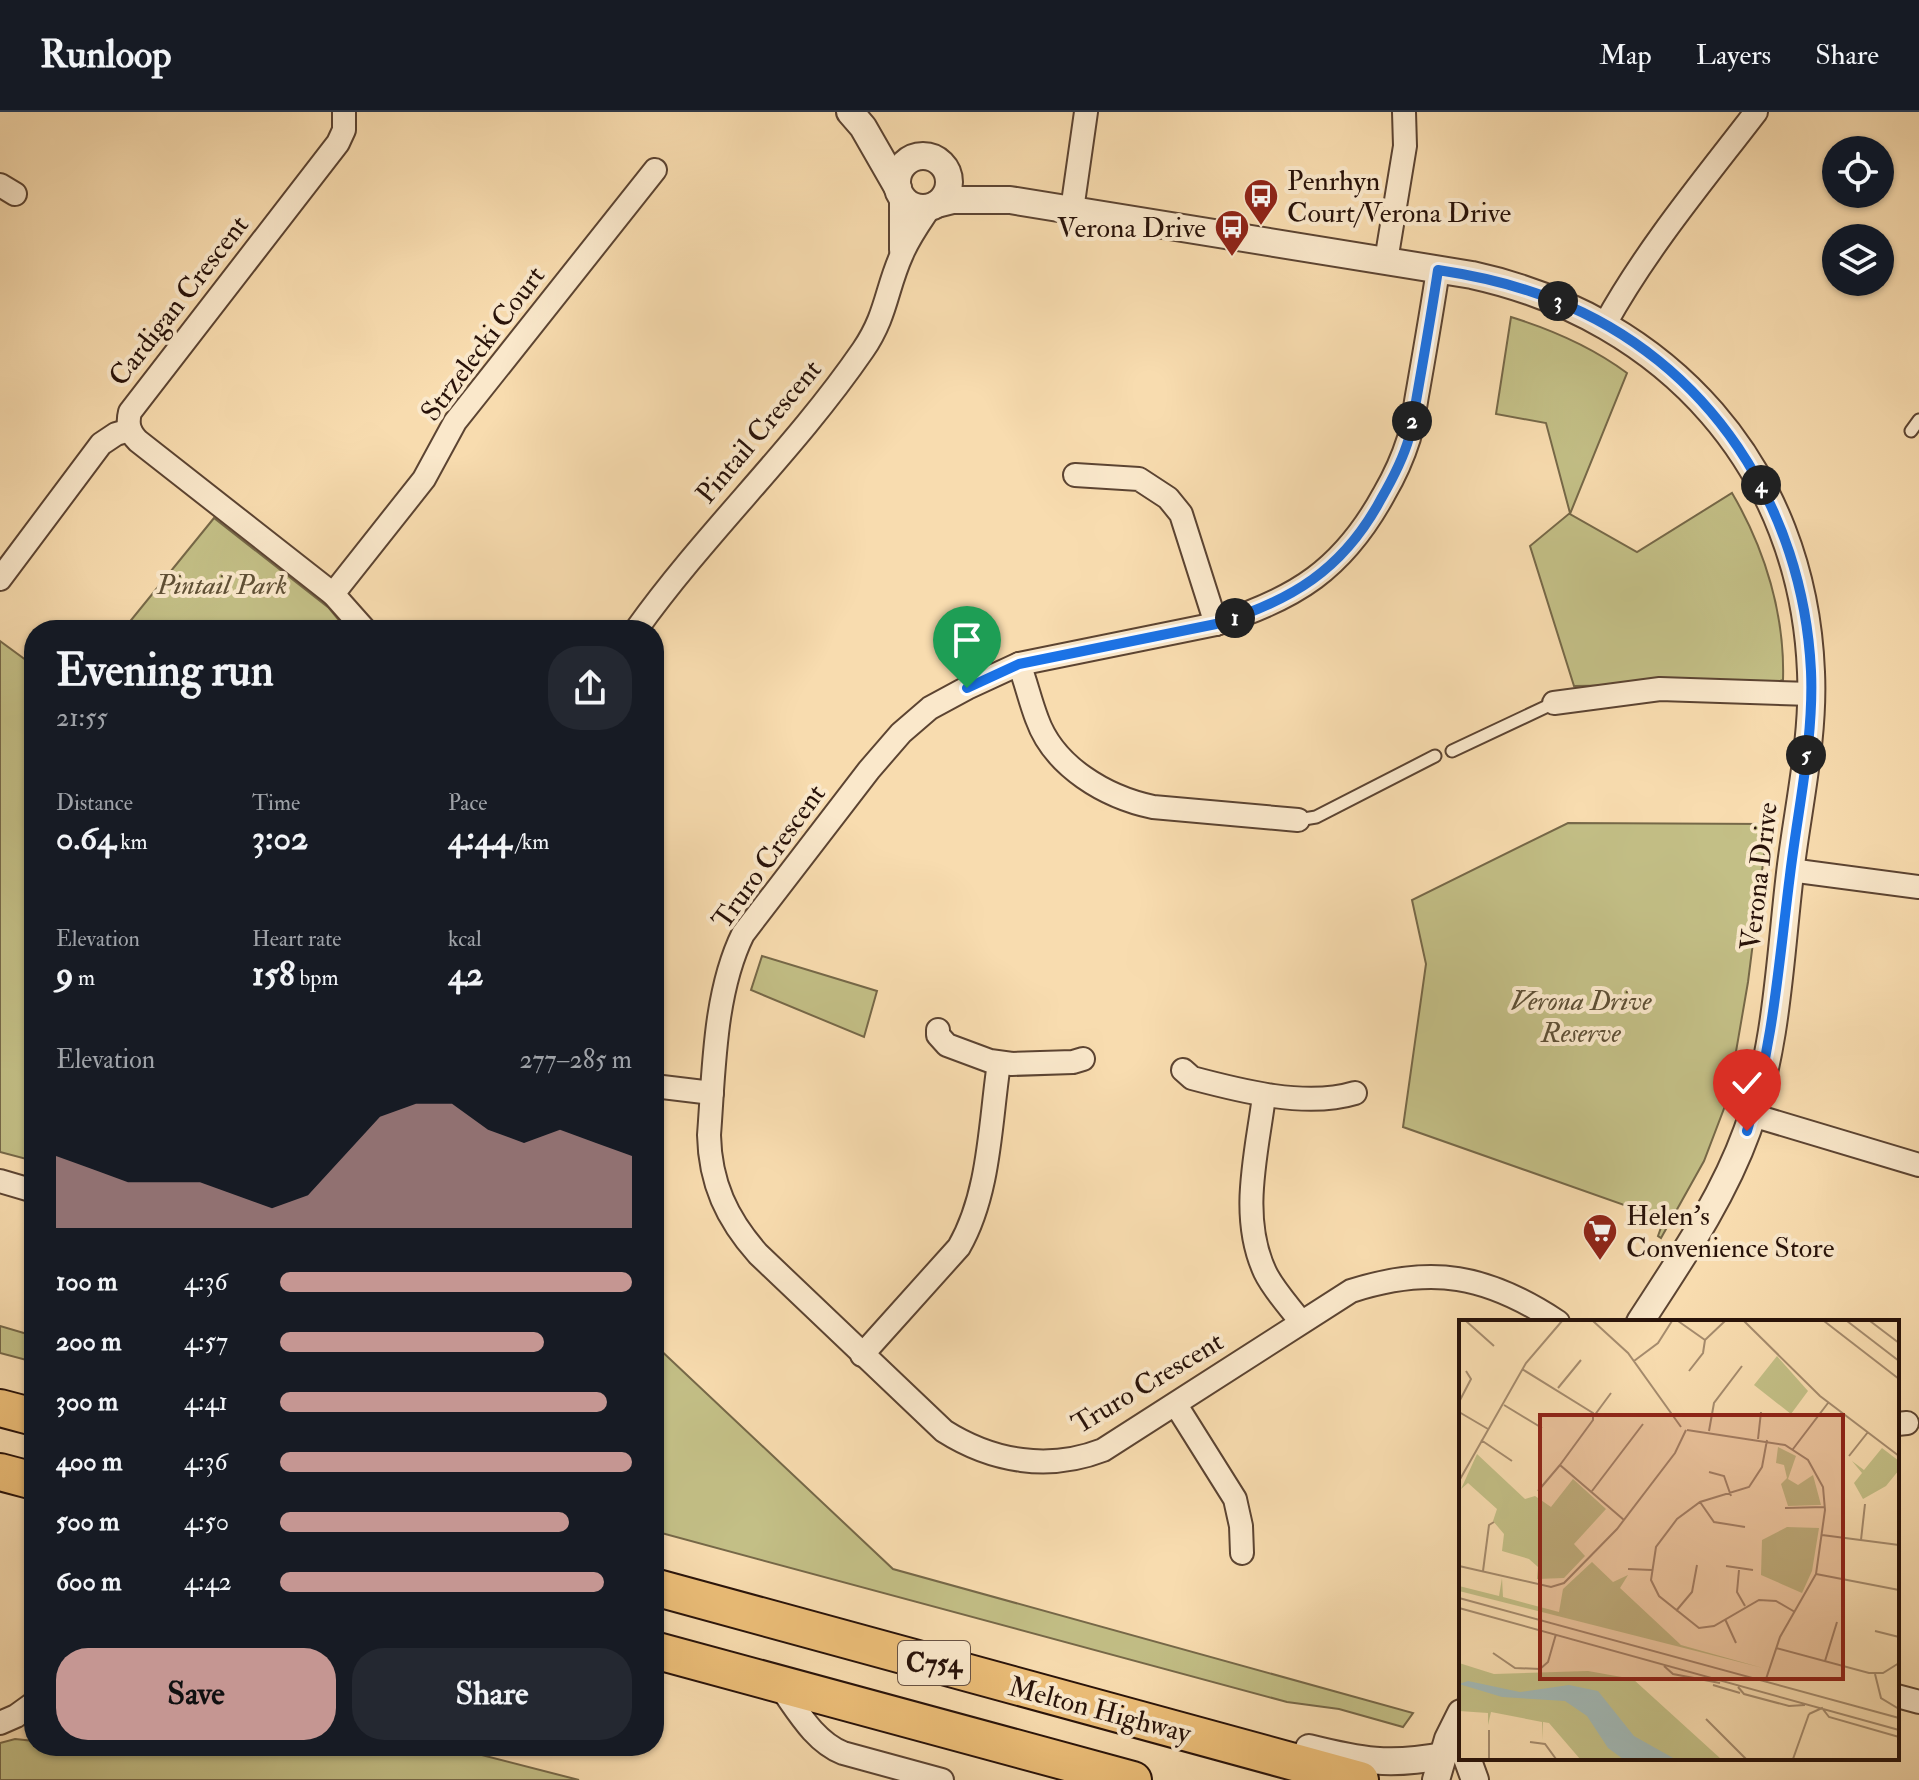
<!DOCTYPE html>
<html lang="en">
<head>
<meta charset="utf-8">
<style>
	body { margin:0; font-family:"IM FELL Double Pica",serif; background:#242831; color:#f1f3f6; height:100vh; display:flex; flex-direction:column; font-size:30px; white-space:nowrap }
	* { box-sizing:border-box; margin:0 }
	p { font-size:26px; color:#9ea1a6 }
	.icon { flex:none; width:44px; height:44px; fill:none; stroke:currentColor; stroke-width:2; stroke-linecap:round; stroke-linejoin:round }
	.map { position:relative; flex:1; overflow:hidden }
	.panel { position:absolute; left:24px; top:508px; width:640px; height:1136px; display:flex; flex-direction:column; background:#171b24; border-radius:32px; box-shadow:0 2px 6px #0004 }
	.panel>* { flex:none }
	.fabs { position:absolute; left:1822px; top:24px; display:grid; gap:16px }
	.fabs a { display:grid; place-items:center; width:72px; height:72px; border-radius:50%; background:#171b24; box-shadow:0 2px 6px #0004; font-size:40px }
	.pin { position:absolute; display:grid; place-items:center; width:68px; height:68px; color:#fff; margin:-82px -34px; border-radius:50% 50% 50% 0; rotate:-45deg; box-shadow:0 0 8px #0007 }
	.pin .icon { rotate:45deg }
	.km { position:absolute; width:40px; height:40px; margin:-20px; border-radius:50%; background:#222; color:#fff; font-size:22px; line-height:40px; text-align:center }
	.round { display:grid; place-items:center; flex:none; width:84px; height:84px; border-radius:32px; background:#242831 }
	.summary { display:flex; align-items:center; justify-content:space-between; height:136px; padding:0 32px }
	h1 { font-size:44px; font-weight:800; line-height:60px }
	.figures { display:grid; grid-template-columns:repeat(3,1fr); gap:12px; height:136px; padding:8px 32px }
	.figures div { display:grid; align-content:center }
	.figures b { font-size:34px; font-weight:800 }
	.figures small { font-size:22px; font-weight:400 }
	.figures p { font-size:22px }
	.chart { height:224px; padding:16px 32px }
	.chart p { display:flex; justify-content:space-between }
	.chart svg { width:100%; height:144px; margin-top:8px; fill:#c59692; opacity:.7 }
	.primary-button { display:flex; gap:16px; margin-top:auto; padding:16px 32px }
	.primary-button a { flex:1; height:92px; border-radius:32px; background:#c59692; color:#111; font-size:32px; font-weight:800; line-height:92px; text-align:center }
	.primary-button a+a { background:#242831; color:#f1f3f6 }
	ul { padding:0 32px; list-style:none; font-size:26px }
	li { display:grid; grid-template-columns:128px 96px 1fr; align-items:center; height:60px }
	li i { height:20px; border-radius:10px; background:#c59692 }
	header { display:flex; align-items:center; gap:48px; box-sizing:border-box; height:112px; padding:0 40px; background:#171b24; border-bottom:2px solid #363941 }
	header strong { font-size:38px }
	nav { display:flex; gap:44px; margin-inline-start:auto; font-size:28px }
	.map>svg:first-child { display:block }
	.green { fill:#c3bf86; stroke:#766848; stroke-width:2 }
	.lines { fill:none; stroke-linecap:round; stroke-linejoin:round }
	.service-casing { stroke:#5c4432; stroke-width:15 }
	.minor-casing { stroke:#5c4432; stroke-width:26 }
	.tertiary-casing { stroke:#5c4432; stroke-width:30 }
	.trunk-casing { stroke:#281209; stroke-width:40 }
	.service { stroke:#fae8cb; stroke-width:11 }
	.minor { stroke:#fae8cb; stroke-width:22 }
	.tertiary { stroke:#fae8cb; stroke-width:26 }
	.trunk { stroke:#ecbe78; stroke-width:36 }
	.route-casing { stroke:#fff; stroke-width:16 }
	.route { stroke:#1a73e8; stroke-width:10 }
	.labels { text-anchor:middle; stroke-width:8; stroke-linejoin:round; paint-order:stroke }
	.shield { fill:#fae8cb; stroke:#675243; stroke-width:2 }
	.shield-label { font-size:26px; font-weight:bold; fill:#281209 }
	.poi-label { font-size:28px; fill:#281209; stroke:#fae8cb; text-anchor:start }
	.street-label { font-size:28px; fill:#281209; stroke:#fae8cb }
	.park-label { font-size:28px; font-style:italic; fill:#5e4f35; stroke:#fae8cb }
	.inset-road { fill:none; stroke:#a58b6d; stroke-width:2 }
	.view { fill:#8f2418; fill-opacity:0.15; stroke:#8f2418; stroke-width:4 }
	.inset-edge { fill:none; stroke:#281209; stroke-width:4 }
</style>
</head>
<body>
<header>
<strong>Runloop</strong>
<nav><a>Map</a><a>Layers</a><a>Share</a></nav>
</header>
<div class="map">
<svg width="1919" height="1668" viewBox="0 0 1919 1668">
	<rect width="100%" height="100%" fill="#f8dcaf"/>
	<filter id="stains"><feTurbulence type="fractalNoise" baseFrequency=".0025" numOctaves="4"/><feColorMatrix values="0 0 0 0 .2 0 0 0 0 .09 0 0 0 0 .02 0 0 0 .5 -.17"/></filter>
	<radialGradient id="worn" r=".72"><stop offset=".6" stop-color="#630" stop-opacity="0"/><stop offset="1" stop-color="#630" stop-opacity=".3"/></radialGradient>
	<!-- green -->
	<g class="green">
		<path d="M1511 205C1553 218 1592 235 1627 261L1570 402 1637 440 1732 381C1765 437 1785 503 1783 568L1773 571 1574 574 1530 434 1570 401 1546 311 1496 302Z"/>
		<polygon points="214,406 329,496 347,518 123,518"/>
		<polygon points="0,529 34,554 34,1049 0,1040"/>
		<polygon points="1568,711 1768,712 1748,870 1728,986 1704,1049 1661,1126 1658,1124 1664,1107 1403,1015 1426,852 1412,788"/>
		<polygon points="762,844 877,879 864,925 751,878"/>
		<polygon points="0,1214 34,1224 34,1250 0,1241"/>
		<polygon points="654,1232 893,1457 1413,1601 1403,1615 1339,1597 1287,1590 654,1419"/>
		<polygon points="15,1627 34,1629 34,1634 414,1634 470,1640 579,1668 0,1668 0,1631"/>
	</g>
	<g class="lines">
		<!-- service casing -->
		<g class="service-casing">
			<g id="service">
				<polyline points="1911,319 1919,308"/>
				<polyline points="1452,639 1554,591"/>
				<polyline points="1298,708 1316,705 1435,644"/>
			</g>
		</g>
		<!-- minor casing -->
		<g class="minor-casing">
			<g id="minor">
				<path d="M344 0V18L338 31 130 300C127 312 129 320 138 329L333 482 365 518"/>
				<polyline points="0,73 15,82"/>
				<polyline points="901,83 901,138"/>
				<polyline points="1072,98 1086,0"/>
				<polyline points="1386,149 1405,34 1404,0"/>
				<path d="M1438 158C1432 198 1425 238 1418 278 1415 294 1413 311 1409 326 1403 345 1394 365 1384 382 1343 457 1296 487 1216 512L1019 552 967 576 930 596 901 621 869 658 743 822C714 881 714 959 709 1023 710 1071 727 1107 758 1142L944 1319C993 1350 1049 1359 1103 1338L1351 1179C1432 1153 1487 1163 1558 1210"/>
				<path d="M1605 212C1647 136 1703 69 1756 0"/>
				<polyline points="1075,363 1139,367 1168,386 1181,402 1216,512"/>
				<polyline points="0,467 101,332 116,322 130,318"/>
				<polyline points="333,482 424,367 455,310 655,58"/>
				<path d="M636 518C706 420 795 337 863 238 887 203 886 177 902 142 909 125 920 110 930 95"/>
				<path d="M1019 552C1026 570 1030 589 1037 607 1054 655 1106 685 1153 695L1298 708"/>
				<polyline points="1554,591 1660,577 1811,582"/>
				<polyline points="1790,758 1919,775"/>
				<polyline points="938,918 938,923 947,933 990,949 1012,952 1073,950 1083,947"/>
				<path d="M1183 958 1192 966C1241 979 1306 996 1355 981"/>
				<polyline points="654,974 712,981"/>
				<path d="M1264 984C1257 1041 1239 1104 1265 1160 1273 1177 1289 1194 1301 1210"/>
				<polyline points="1752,1003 1919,1053"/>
				<polyline points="0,1069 34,1079"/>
				<path d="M862 1243 959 1135C990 1081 990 1011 999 951"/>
				<polyline points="1176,1293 1235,1387 1241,1414 1242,1441"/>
				<polyline points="1897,1312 1907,1311"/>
				<path d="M778 1572C796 1596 813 1629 843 1641L942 1668"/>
				<polyline points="1897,1584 1919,1590"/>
				<polyline points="0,1611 16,1604 34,1591"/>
			</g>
		</g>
		<!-- tertiary casing -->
		<g class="tertiary-casing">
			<g id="tertiary">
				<polyline points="850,0 863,15 898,76"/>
				<circle cx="923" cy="70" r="26"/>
				<path d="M937 92 953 88H1010L1472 163C1668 206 1803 356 1811 560 1814 624 1799 690 1791 753 1780 841 1778 935 1747 1019 1722 1088 1680 1148 1640 1210"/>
				<path d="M1309 1636C1361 1649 1389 1654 1443 1644"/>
				<polyline points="1467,1646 1475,1668"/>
				<polyline points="1436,1668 1448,1627 1461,1601"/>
			</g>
		</g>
		<!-- trunk casing -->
		<g class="trunk-casing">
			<g id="trunk">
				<polyline points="0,1296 34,1305"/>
				<polyline points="0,1360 34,1369"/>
				<polyline points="654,1475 1360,1668"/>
				<polyline points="654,1538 1133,1668"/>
			</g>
		</g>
		<!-- service -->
		<use href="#service" class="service"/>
		<!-- minor -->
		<use href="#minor" class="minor"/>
		<!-- tertiary -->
		<use href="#tertiary" class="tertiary"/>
		<!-- trunk -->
		<use href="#trunk" class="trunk"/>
	</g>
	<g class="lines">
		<!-- route casing -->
		<g class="route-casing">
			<path id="route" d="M967 576 1019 552 1216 512C1291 489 1343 458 1381 387 1392 368 1403 347 1409 326 1413 311 1415 294 1418 278 1425 238 1432 198 1438 158 1478 164 1517 173 1554 188 1709 249 1803 395 1811 559 1814 626 1798 696 1790 763 1779 849 1773 936 1747 1019"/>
		</g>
		<!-- route -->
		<use href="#route" class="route"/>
	</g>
	<!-- icons -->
	<defs>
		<g id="bus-pin" transform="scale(1.8)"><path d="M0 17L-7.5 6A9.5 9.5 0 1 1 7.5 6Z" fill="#8f2418" stroke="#fae8cb"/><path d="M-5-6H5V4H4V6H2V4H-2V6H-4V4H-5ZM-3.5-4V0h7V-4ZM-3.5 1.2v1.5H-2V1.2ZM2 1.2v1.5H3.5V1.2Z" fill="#fff"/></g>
		<g id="supermarket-pin" transform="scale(1.8)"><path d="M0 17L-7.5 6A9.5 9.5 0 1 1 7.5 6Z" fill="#8f2418" stroke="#fae8cb"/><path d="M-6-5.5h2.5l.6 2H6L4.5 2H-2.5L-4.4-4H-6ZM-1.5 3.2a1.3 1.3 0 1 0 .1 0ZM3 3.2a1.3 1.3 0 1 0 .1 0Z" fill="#fff"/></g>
	</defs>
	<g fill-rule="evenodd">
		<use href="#bus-pin" x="1261" y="84"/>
		<use href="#bus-pin" x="1232" y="115"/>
		<use href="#supermarket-pin" x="1600" y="1119"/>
	</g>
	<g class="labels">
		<!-- shield labels -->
		<rect class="shield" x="898" y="1529" width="72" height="44" rx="6"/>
		<g class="shield-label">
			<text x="934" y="1560">C754</text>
		</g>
		<!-- poi labels -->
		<g class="poi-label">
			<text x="1287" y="78">Penrhyn<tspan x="1287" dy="32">Court/Verona Drive</tspan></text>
			<text x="1206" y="125" text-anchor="end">Verona Drive</text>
			<text x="1626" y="1113">Helen's<tspan x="1626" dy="32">Convenience Store</tspan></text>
		</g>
		<!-- street labels -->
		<g class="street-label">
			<text transform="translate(178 188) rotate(-52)" y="10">Cardigan Crescent</text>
			<text transform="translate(482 231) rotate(-53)" y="10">Strzelecki Court</text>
			<text transform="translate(758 319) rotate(-50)" y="10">Pintail Crescent</text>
			<text transform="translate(768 744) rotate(-54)" y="10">Truro Crescent</text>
			<text transform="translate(1758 764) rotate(-83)" y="10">Verona Drive</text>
			<text transform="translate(1147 1270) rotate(-31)" y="10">Truro Crescent</text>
			<text transform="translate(1100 1597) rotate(15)" y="10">Melton Highway</text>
		</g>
		<!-- park labels -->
		<g class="park-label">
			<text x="222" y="482">Pintail Park</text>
			<text x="1581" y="898">Verona Drive<tspan x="1581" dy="32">Reserve</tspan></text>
		</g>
	</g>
	<!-- overview -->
	<g transform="translate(1459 1208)">
		<rect width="440" height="440" fill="#f8dcaf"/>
		<path d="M318 36 349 71 332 94 295 65ZM319 127 337 136 329 159 339 165 354 155 362 185 329 186 322 164 328 158 325 145 317 143ZM423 128 440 141V150L427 166 404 179 395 163 403 153 393 141 405 150ZM18 134 66 179 76 176 92 187 114 159 147 189 115 224 126 236 105 258 78 259 79 247 70 239 43 231 45 214 34 201 38 189 9 163 2 169ZM328 207 360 208 353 251 343 273 302 255 303 220ZM133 242 154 262 169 255 161 268 222 325 304 348 0 271V266L40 276 43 258 44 277 100 292 104 269ZM0 343 35 354 129 351 174 359 262 439H121L90 403 84 402V420L83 402 32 392 29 405V393L0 391Z" fill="#c3bf86"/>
		<path d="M9 361 61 372 110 365 139 371 175 416 216 439H164L149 428 128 396 106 381 43 377 0 364Z" fill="#a2b9b6"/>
		<path class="inset-road" d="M7 1 35 26M134 1 169 33 222 107M219 1 246 20 266 1M285 1 361 76 440 136M365 1 440 59M388 1 440 41M411 1 440 23M175 41 199 23 213 1M63 49 134 93V100L101 145 165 200M230 51 244 33 246 20M99 68 122 40M0 82 12 59 7 51M45 85 83 108M0 92 29 109M135 96 152 73M228 110 326 125 349 140 364 167 366 190 357 254 321 317 306 362M250 111 255 83 283 46M299 119 302 92M22 120 53 141M308 120 303 147 290 167 241 182 218 199 197 227 192 260 200 276 240 308 255 306 300 280 317 281 336 292M334 129 369 83M390 136 409 112M250 152 265 156 272 176M0 161 67 43 103 1M79 171 101 145M133 171 184 104M241 182 255 202 286 207M326 188 366 187M363 215 440 225M402 220 406 184M0 246 92 267 105 263 158 209 216 133 227 110M267 246 294 250M169 249 193 250M280 250 278 272 286 286M24 251 30 205 35 202M357 254 440 270M0 278 440 398M0 288 440 410M217 291 233 272 238 245M266 299 277 323M416 311 440 317M317 328 410 353H424L440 343M34 333 56 348 81 349 89 342 97 314M366 341 378 302M205 346 214 354 261 363M416 354 422 378 440 389M254 365 281 373M279 367 285 374 330 386 346 385M350 394 363 388 370 397 440 417M247 399 287 439M71 422 86 424 97 439M30 439V410M334 439 350 394"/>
		<path class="view" d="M81 95H384V359H81Z"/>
		<rect width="440" height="440" class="inset-edge"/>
	</g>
	<rect width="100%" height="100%" filter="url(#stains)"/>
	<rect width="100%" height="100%" fill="url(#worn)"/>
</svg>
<div class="fabs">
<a><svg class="icon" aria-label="locate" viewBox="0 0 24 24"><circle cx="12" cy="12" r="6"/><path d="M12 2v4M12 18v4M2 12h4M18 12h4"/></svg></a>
<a><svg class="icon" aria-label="layers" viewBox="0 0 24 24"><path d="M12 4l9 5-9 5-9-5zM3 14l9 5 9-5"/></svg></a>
</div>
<div class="pin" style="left:967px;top:576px;background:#1e9e55"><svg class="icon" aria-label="arrive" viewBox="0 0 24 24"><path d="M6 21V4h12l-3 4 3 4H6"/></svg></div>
<div class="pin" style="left:1747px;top:1019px;background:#d93025"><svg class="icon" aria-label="check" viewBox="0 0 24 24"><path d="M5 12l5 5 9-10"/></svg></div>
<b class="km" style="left:1235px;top:506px">1</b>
<b class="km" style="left:1412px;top:309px">2</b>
<b class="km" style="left:1558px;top:189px">3</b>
<b class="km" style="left:1761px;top:373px">4</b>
<b class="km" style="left:1806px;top:643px">5</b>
<section class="panel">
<div class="summary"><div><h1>Evening run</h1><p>21:55</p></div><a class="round"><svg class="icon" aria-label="share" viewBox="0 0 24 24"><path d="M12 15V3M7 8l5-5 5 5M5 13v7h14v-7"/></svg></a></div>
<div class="figures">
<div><p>Distance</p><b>0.64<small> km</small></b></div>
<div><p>Time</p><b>3:02</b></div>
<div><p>Pace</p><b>4:44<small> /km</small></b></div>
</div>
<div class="figures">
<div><p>Elevation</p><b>9<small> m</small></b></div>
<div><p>Heart rate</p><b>158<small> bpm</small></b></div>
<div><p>kcal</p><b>42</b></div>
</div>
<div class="chart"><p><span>Elevation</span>277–285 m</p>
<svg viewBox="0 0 160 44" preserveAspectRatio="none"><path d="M0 44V22L10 26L20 30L30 30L40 30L50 34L60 38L70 34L80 22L90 10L100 6L110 6L120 14L130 18L140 14L150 18L160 22V44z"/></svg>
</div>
<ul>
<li><b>100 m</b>4:36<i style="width:100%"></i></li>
<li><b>200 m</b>4:57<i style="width:75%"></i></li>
<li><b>300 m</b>4:41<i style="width:93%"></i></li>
<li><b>400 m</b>4:36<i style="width:100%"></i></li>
<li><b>500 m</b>4:50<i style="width:82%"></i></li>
<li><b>600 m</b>4:42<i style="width:92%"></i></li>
</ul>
<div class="primary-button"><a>Save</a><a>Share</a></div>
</section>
</div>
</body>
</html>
